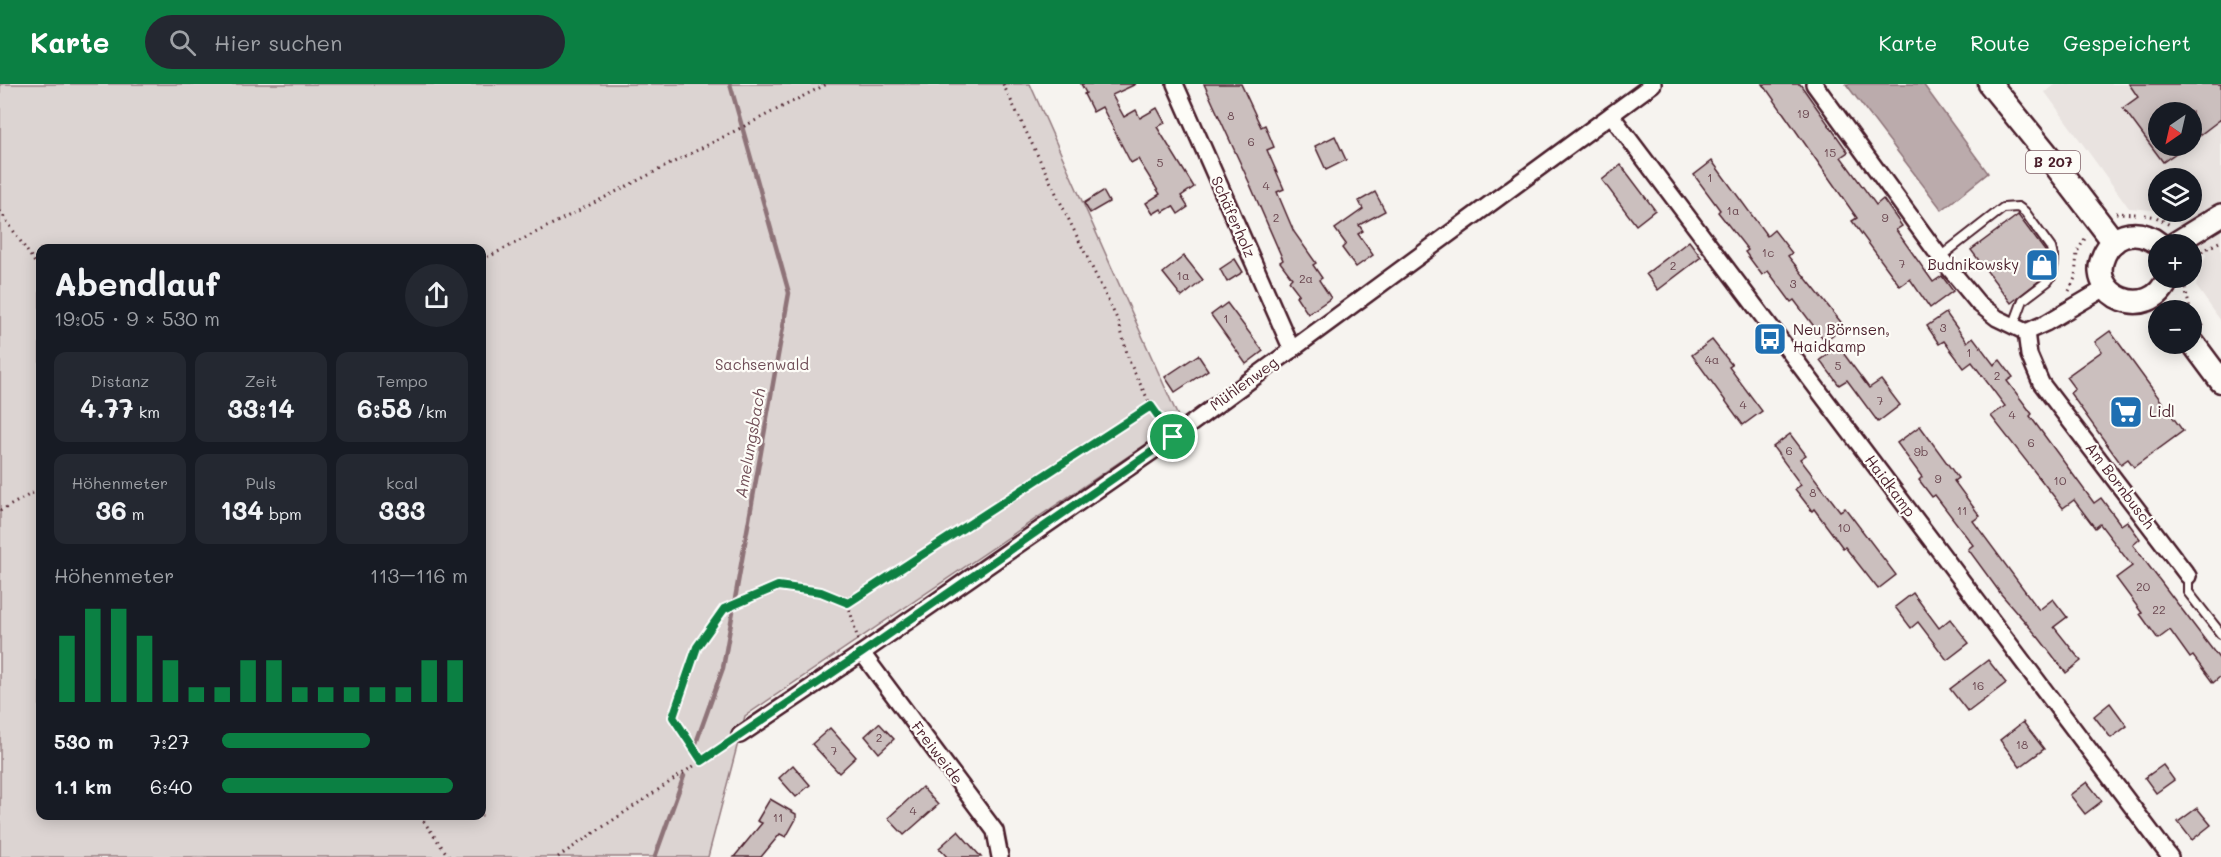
<!DOCTYPE html>
<html lang="de">
<head>
<meta charset="utf-8">
<style>
	body { margin:0; font-family:Mali,sans-serif; background:#242831; color:#f1f3f6; height:100vh; display:flex; flex-direction:column; font-size:22px; white-space:nowrap }
	* { box-sizing:border-box; margin:0 }
	p { font-size:20px; color:#9ea1a6 }
	.icon { flex:none; width:33px; height:33px; fill:none; stroke:currentColor; stroke-width:2; stroke-linecap:round; stroke-linejoin:round }
	.map { position:relative; flex:1; overflow:hidden }
	.details { position:absolute; left:36px; top:160px; width:450px; height:576px; display:flex; flex-direction:column; background:#171b24; border-radius:12px; box-shadow:0 3px 15px #0003 }
	.details>* { flex:none }
	.needle { width:39px; rotate:214deg }
	.tools { position:absolute; left:2148px; top:18px; display:grid; gap:12px }
	.tools a { display:grid; place-items:center; width:54px; height:54px; border-radius:50%; background:#171b24; box-shadow:0 3px 15px #0003; font-size:30px }
	.pin { position:absolute; display:grid; place-items:center; width:51px; height:51px; color:#fff; margin:-26px; border:3px solid #fff; border-radius:50%; box-shadow:0 2px 6px #0007 }
	.round { display:grid; place-items:center; flex:none; width:63px; height:63px; border-radius:32px; background:#242831 }
	.overview { display:flex; align-items:center; justify-content:space-between; height:102px; padding:0 18px }
	h1 { font-size:33px; font-weight:700; line-height:45px }
	.stats { display:grid; grid-template-columns:repeat(3,1fr); gap:9px; height:102px; padding:6px 18px }
	.stats div { display:grid; align-content:center; border-radius:12px; background:#242831; text-align:center }
	.stats b { font-size:26px; font-weight:700 }
	.stats small { font-size:16px; font-weight:400 }
	.stats p { font-size:16px }
	.chart { height:168px; padding:12px 18px }
	.chart p { display:flex; justify-content:space-between }
	.chart svg { width:100%; height:108px; margin-top:6px; stroke:#0b8043; stroke-width:6 }
	ul { padding:0 18px; list-style:none; font-size:20px }
	li { display:grid; grid-template-columns:96px 72px 1fr; align-items:center; height:45px }
	li i { height:15px; border-radius:8px; background:#0b8043 }
	header { display:flex; align-items:center; gap:36px; box-sizing:border-box; height:84px; padding:0 30px; background:#0b8043; color:#fff }
	header strong { font-size:28px }
	nav { display:flex; gap:33px; margin-inline-start:auto; font-size:21px }
	.search { width:420px; height:54px; background:#242831; display:flex; align-items:center; gap:15px; box-sizing:border-box; padding:0 21px; border-radius:33px; color:#9ea1a6; font-size:22px }
	.map>svg:first-child { display:block }
	.built { fill:#e9e3e0; fill-rule:evenodd }
	.green { fill:#dcd4d2; stroke:#937a7e; stroke-width:1.5; fill-rule:evenodd }
	.water { fill:#bbabac; stroke:#8e7378; stroke-width:1.5 }
	.lines { fill:none; stroke-linecap:round; stroke-linejoin:round }
	.stream { stroke:#8e7378; stroke-width:4.5 }
	.building { fill:#cbbfbe; stroke:#4a1f2b; stroke-width:1.5 }
	.lane-casing { stroke:#4a1f2b; stroke-width:12 }
	.street-casing { stroke:#4a1f2b; stroke-width:20 }
	.secondary-casing { stroke:#4a1f2b; stroke-width:26 }
	.primary-casing { stroke:#4a1f2b; stroke-width:27 }
	.path { stroke:#4a1f2b; stroke-width:3; stroke-dasharray:1.5 4.5; stroke-linecap:butt }
	.lane { stroke:#fdfcf7; stroke-width:8 }
	.street { stroke:#fdfcf7; stroke-width:15 }
	.secondary { stroke:#fdfcf7; stroke-width:21 }
	.primary { stroke:#fdfcf7; stroke-width:22 }
	.route-casing { stroke:#fff; stroke-width:12 }
	.route { stroke:#0b8043; stroke-width:8 }
	.labels { text-anchor:middle; stroke-width:4.5; stroke-linejoin:round; paint-order:stroke }
	.number-label { font-size:12px; fill:#6a4750 }
	.shield { fill:#fdfcf7; stroke:#806168; stroke-width:1.5 }
	.shield-label { font-size:14px; font-weight:bold; fill:#4a1f2b }
	.street-label { font-size:15px; fill:#4a1f2b; stroke:#fdfcf7 }
	.poi-label { font-size:15px; fill:#4a1f2b; stroke:#fdfcf7; text-anchor:start }
	.park-label { font-size:15px; fill:#6e4c55; stroke:#fdfcf7 }
	.water-label { font-size:16px; font-style:italic; fill:#725058; stroke:#fdfcf7 }
</style>
</head>
<body>
<header>
<strong>Karte</strong>
<div class="search"><svg class="icon" aria-label="search" viewBox="0 0 24 24"><circle cx="10" cy="10" r="6"/><path d="M15 15l6 6"/></svg>Hier suchen</div>
<nav><a>Karte</a><a>Route</a><a>Gespeichert</a></nav>
</header>
<div class="map">
<svg width="2221" height="773" viewBox="0 0 2221 773">
	<rect width="100%" height="100%" fill="#f6f3ef"/>
	<filter id="ink" filterUnits="userSpaceOnUse"><feTurbulence type="fractalNoise" baseFrequency=".0167" numOctaves="2"/><feDisplacementMap in="SourceGraphic" scale="12" xChannelSelector="R" yChannelSelector="G"/><feConvolveMatrix kernelMatrix="1 2 1 2 8 2 1 2 1" color-interpolation-filters="sRGB"/></filter>
	<g filter="url(#ink)">
		<!-- built -->
		<path class="built" d="M2055 0H2221V237L2196 202 2206 171 2177 137 2152 126 2129 124 2045 8ZM2158 28H2192V62H2158ZM2158 94H2192V128H2158Z"/>
		<!-- green -->
		<path class="green" d="M0 0H1030L1180 337 745 632 708 773H0ZM40 165H482V732H40Z"/>
		<!-- water -->
		<polygon class="water" points="1846,0 1923,0 1988,89 1942,126"/>
		<g class="lines">
			<!-- stream -->
			<g class="stream">
				<polyline points="730,0 789,209 735,515"/>
				<polyline points="696,659 723,584 733,527"/>
				<polyline points="655,773 684,692"/>
			</g>
		</g>
		<!-- building -->
		<g class="building">
			<polygon points="1081,0 1136,0 1112,11 1124,33 1136,26 1140,34 1157,24 1165,39 1157,43 1194,103 1181,112 1188,123 1178,130 1173,122 1163,128 1161,125 1153,130 1146,119 1160,110 1138,75 1131,79 1102,23 1093,28 1084,10 1086,9"/>
			<polygon points="1204,0 1241,0 1261,43 1265,41 1274,63 1267,66 1284,105 1277,108 1294,148 1316,179 1313,181 1322,194 1319,196 1331,214 1308,230 1296,212 1299,210 1289,197 1292,194 1280,178 1283,176 1249,98"/>
			<polygon points="1763,0 1800,0 1848,68 1841,73 1876,121 1883,115 1902,142 1896,146 1933,198 1942,192 1953,207 1930,224 1910,195 1900,202 1852,137 1857,134"/>
			<polygon points="2129,0 2221,0 2221,35 2192,57 2192,28 2158,28 2158,62 2186,62 2163,78 2123,24 2138,13"/>
			<polygon points="1335,52 1346,76 1326,86 1315,62"/>
			<polygon points="1712,77 1767,152 1774,146 1792,169 1788,172 1844,242 1825,257 1794,216 1791,218 1768,187 1762,191 1745,168 1748,166 1718,128 1720,126 1694,91"/>
			<polygon points="1621,81 1655,126 1636,141 1602,96"/>
			<polygon points="1103,107 1109,118 1090,129 1084,119"/>
			<polygon points="1375,108 1385,127 1359,141 1363,147 1358,150 1373,171 1356,183 1342,164 1346,160 1335,145 1363,125 1359,117"/>
			<polygon points="2018,131 2045,167 2047,175 2041,180 2046,188 2044,193 2011,219 1971,166"/>
			<polygon points="1689,157 1701,173 1658,206 1646,190"/>
			<polygon points="1184,172 1203,196 1182,213 1163,189"/>
			<polygon points="1235,175 1243,188 1227,198 1220,185"/>
			<polygon points="1227,219 1263,267 1246,280 1211,231"/>
			<polygon points="1946,229 1967,258 1973,253 1994,281 2000,276 2013,293 2007,297 2032,330 2030,332 2094,419 2101,414 2121,441 2127,437 2140,455 2133,461 2221,577 2221,592 2213,599 2193,572 2190,574 2170,546 2158,555 2140,530 2142,529 2116,494 2132,482 2100,440 2095,444 2074,416 2063,424 1991,332 2005,322 1972,278 1964,284 1944,257 1939,260 1927,242"/>
			<polygon points="2110,247 2183,347 2134,383 2128,375 2121,380 2070,309 2075,305 2066,293 2102,267 2095,258"/>
			<polygon points="1712,256 1732,281 1729,283 1762,327 1743,341 1692,271"/>
			<polygon points="1838,262 1869,304 1881,296 1900,321 1878,338 1847,296 1839,301 1820,276"/>
			<polygon points="1198,271 1208,286 1175,308 1165,293"/>
			<polygon points="1920,342 1958,394 1954,397 1980,432 1973,437 2039,526 2053,515 2067,533 2054,543 2081,577 2066,589 2039,554 2001,510 1968,465 1973,461 1935,411 1932,413 1919,396 1922,393 1897,359"/>
			<polygon points="1790,350 1806,371 1800,375 1840,427 1845,424 1896,491 1878,505 1845,463 1843,464 1814,425 1812,427 1795,405 1801,401 1773,363"/>
			<polygon points="1913,509 1939,544 1950,535 1969,559 1947,576 1918,538 1911,544 1895,523"/>
			<polygon points="1988,576 2006,599 1968,628 1950,605"/>
			<polygon points="2110,619 2127,642 2111,654 2094,632"/>
			<polygon points="2023,638 2044,665 2020,683 2000,656"/>
			<polygon points="879,639 894,655 879,669 865,652"/>
			<polygon points="830,644 856,673 839,689 812,660"/>
			<polygon points="793,681 810,701 796,713 779,694"/>
			<polygon points="2163,681 2174,696 2156,709 2145,694"/>
			<polygon points="2087,698 2102,717 2085,730 2070,711"/>
			<polygon points="922,703 938,721 904,751 888,734"/>
			<polygon points="770,715 796,730 796,735 786,753 780,750 761,773 734,773 762,739 757,737"/>
			<polygon points="2197,724 2211,741 2192,756 2178,738"/>
			<polygon points="958,747 981,773 947,773 939,764"/>
		</g>
		<g class="lines">
			<!-- lane casing -->
			<g class="lane-casing">
				<g id="lane">
					<polyline points="1940,173 2003,124 2018,123 2025,128 2051,164 2054,177 2052,191 2048,197 2023,216 2013,243"/>
					<polyline points="2188,492 2188,508 2221,550"/>
				</g>
			</g>
			<!-- street casing -->
			<g class="street-casing">
				<g id="street">
					<polyline points="1175,0 1292,266"/>
					<polyline points="1814,0 1940,173 1978,219 1997,234 2026,248 2046,239 2107,203"/>
					<polyline points="1611,31 2170,773"/>
					<polyline points="2026,248 2029,271 2041,299 2188,492"/>
					<polyline points="862,569 995,747 1000,773"/>
					<polyline points="740,651 862,569 1173,353 1653,0"/>
				</g>
			</g>
			<!-- secondary casing -->
			<g class="secondary-casing">
				<polyline id="secondary" points="2174,160 2221,131"/>
			</g>
			<!-- primary casing -->
			<g class="primary-casing">
				<g id="primary">
					<polyline points="1990,0 2046,69 2114,158"/>
					<path d="M2159 160C2149 152 2137 148 2124 152 2115 155 2108 162 2104 171 2085 212 2150 240 2168 194"/>
					<polyline points="2192,258 2221,297"/>
				</g>
			</g>
			<!-- path -->
			<g class="path">
				<polyline points="1003,0 1119,239 1129,277 1151,322"/>
				<polyline points="0,127 40,186"/>
				<polyline points="2116,129 2136,130"/>
				<polyline points="2145,131 2156,133 2170,141"/>
				<polyline points="482,176 827,0"/>
				<polyline points="2192,180 2193,172 2221,157"/>
				<polyline points="2185,204 2190,225 2204,243"/>
				<polyline points="2069,207 2075,194 2077,168 2087,151"/>
				<polyline points="0,427 40,405"/>
				<polyline points="858,556 848,519 1151,322 1165,341"/>
				<polyline points="702,677 673,633 697,563 724,525 778,502 821,508 848,519"/>
				<polyline points="420,732 449,773"/>
				<polyline points="558,773 728,659"/>
			</g>
			<!-- lane -->
			<use href="#lane" class="lane"/>
			<!-- street -->
			<use href="#street" class="street"/>
			<!-- secondary -->
			<use href="#secondary" class="secondary"/>
			<!-- primary -->
			<use href="#primary" class="primary"/>
		</g>
	</g>
	<g class="lines" filter="url(#ink)">
		<!-- route casing -->
		<g class="route-casing">
			<polygon id="route" points="1151,322 1173,353 862,569 702,677 673,633 697,563 724,525 778,502 821,508 848,519"/>
		</g>
		<!-- route -->
		<use href="#route" class="route"/>
	</g>
	<!-- icons -->
	<defs>
		<g id="shop-square" transform="scale(1.725)"><rect x="-9" y="-9" width="18" height="18" rx="4" fill="#1f6fb2" stroke="#fdfcf7"/><path d="M-5-2.5h2.3a2.7 3.5 0 0 1 5.4 0H5L5.5 6h-11ZM-1.5-2.5h3a1.5 2.3 0 0 0-3 0Z" fill="#fff"/></g>
		<g id="bus-square" transform="scale(1.725)"><rect x="-9" y="-9" width="18" height="18" rx="4" fill="#1f6fb2" stroke="#fdfcf7"/><path d="M-5-6H5V4H4V6H2V4H-2V6H-4V4H-5ZM-3.5-4V0h7V-4ZM-3.5 1.2v1.5H-2V1.2ZM2 1.2v1.5H3.5V1.2Z" fill="#fff"/></g>
		<g id="supermarket-square" transform="scale(1.725)"><rect x="-9" y="-9" width="18" height="18" rx="4" fill="#1f6fb2" stroke="#fdfcf7"/><path d="M-6-5.5h2.5l.6 2H6L4.5 2H-2.5L-4.4-4H-6ZM-1.5 3.2a1.3 1.3 0 1 0 .1 0ZM3 3.2a1.3 1.3 0 1 0 .1 0Z" fill="#fff"/></g>
	</defs>
	<g fill-rule="evenodd">
		<use href="#shop-square" x="2042" y="181"/>
		<use href="#bus-square" x="1770" y="255"/>
		<use href="#supermarket-square" x="2126" y="328"/>
	</g>
	<g class="labels">
		<!-- number labels -->
		<g class="number-label">
			<text x="1803" y="34">19</text>
			<text x="1231" y="36">8</text>
			<text x="1251" y="62">6</text>
			<text x="1830" y="73">15</text>
			<text x="1160" y="83">5</text>
			<text x="1710" y="98">1</text>
			<text x="1266" y="106">4</text>
			<text x="1733" y="131">1a</text>
			<text x="1276" y="138">2</text>
			<text x="1885" y="138">9</text>
			<text x="1768" y="173">1c</text>
			<text x="1902" y="184">7</text>
			<text x="1673" y="186">2</text>
			<text x="1183" y="196">1a</text>
			<text x="1306" y="199">2a</text>
			<text x="1793" y="204">3</text>
			<text x="1226" y="239">1</text>
			<text x="1943" y="248">3</text>
			<text x="1969" y="273">1</text>
			<text x="1712" y="280">4a</text>
			<text x="1838" y="286">5</text>
			<text x="1997" y="296">2</text>
			<text x="1880" y="321">7</text>
			<text x="1743" y="325">4</text>
			<text x="2012" y="335">4</text>
			<text x="2031" y="363">6</text>
			<text x="1789" y="371">6</text>
			<text x="1921" y="372">9b</text>
			<text x="1938" y="399">9</text>
			<text x="2060" y="401">10</text>
			<text x="1813" y="413">8</text>
			<text x="1962" y="431">11</text>
			<text x="1844" y="448">10</text>
			<text x="2143" y="507">20</text>
			<text x="2159" y="530">22</text>
			<text x="1978" y="606">16</text>
			<text x="879" y="658">2</text>
			<text x="2022" y="665">18</text>
			<text x="834" y="671">7</text>
			<text x="913" y="731">4</text>
			<text x="778" y="738">11</text>
		</g>
		<!-- shield labels -->
		<rect class="shield" x="2026" y="67" width="54" height="22" rx="4.5"/>
		<g class="shield-label">
			<text x="2053" y="83">B 207</text>
		</g>
		<!-- street labels -->
		<g class="street-label">
			<text transform="translate(1233 133) rotate(66)" y="5">Schäferholz</text>
			<text transform="translate(1244 300) rotate(-36)" y="5">Mühlenweg</text>
			<text transform="translate(1890 402) rotate(53)" y="5">Haidkamp</text>
			<text transform="translate(2120 402) rotate(53)" y="5">Am Bornbusch</text>
			<text transform="translate(937 669) rotate(53)" y="5">Freiweide</text>
		</g>
		<!-- poi labels -->
		<g class="poi-label">
			<text x="2019" y="186" text-anchor="end">Budnikowsky</text>
			<text x="1793" y="251">Neu Börnsen,<tspan x="1793" dy="17">Haidkamp</tspan></text>
			<text x="2149" y="333">Lidl</text>
		</g>
		<!-- park labels -->
		<g class="park-label">
			<text x="762" y="286">Sachsenwald</text>
		</g>
		<!-- water labels -->
		<g class="water-label">
			<text transform="translate(750 359) rotate(-80)" y="6">Amelungsbach</text>
		</g>
	</g>
</svg>
<div class="tools">
<a><svg class="needle" viewBox="-14 -14 28 28"><path d="M0-13l5 13h-10z" fill="#e53935"/><path d="M0 13l5-13h-10z" fill="#9ea1a6"/></svg></a>
<a><svg class="icon" aria-label="layers" viewBox="0 0 24 24"><path d="M12 4l9 5-9 5-9-5zM3 14l9 5 9-5"/></svg></a>
<a>+</a>
<a>−</a>
</div>
<div class="pin" style="left:1173px;top:353px;background:#1e9e55"><svg class="icon" aria-label="arrive" viewBox="0 0 24 24"><path d="M6 21V4h12l-3 4 3 4H6"/></svg></div>
<section class="details">
<div class="overview"><div><h1>Abendlauf</h1><p>19:05 · 9 × 530 m</p></div><a class="round"><svg class="icon" aria-label="share" viewBox="0 0 24 24"><path d="M12 15V3M7 8l5-5 5 5M5 13v7h14v-7"/></svg></a></div>
<div class="stats">
<div><p>Distanz</p><b>4.77<small> km</small></b></div>
<div><p>Zeit</p><b>33:14</b></div>
<div><p>Tempo</p><b>6:58<small> /km</small></b></div>
</div>
<div class="stats">
<div><p>Höhenmeter</p><b>36<small> m</small></b></div>
<div><p>Puls</p><b>134<small> bpm</small></b></div>
<div><p>kcal</p><b>333</b></div>
</div>
<div class="chart"><p><span>Höhenmeter</span>113–116 m</p>
<svg viewBox="0 0 160 44" preserveAspectRatio="none"><path d="M5 44V17M15 44V6M25 44V6M35 44V17M45 44V27M55 44V38M65 44V38M75 44V27M85 44V27M95 44V38M105 44V38M115 44V38M125 44V38M135 44V38M145 44V27M155 44V27"/></svg>
</div>
<ul>
<li><b>530 m</b>7:27<i style="width:60%"></i></li>
<li><b>1.1 km</b>6:40<i style="width:94%"></i></li>
</ul>
</section>
</div>
</body>
</html>
